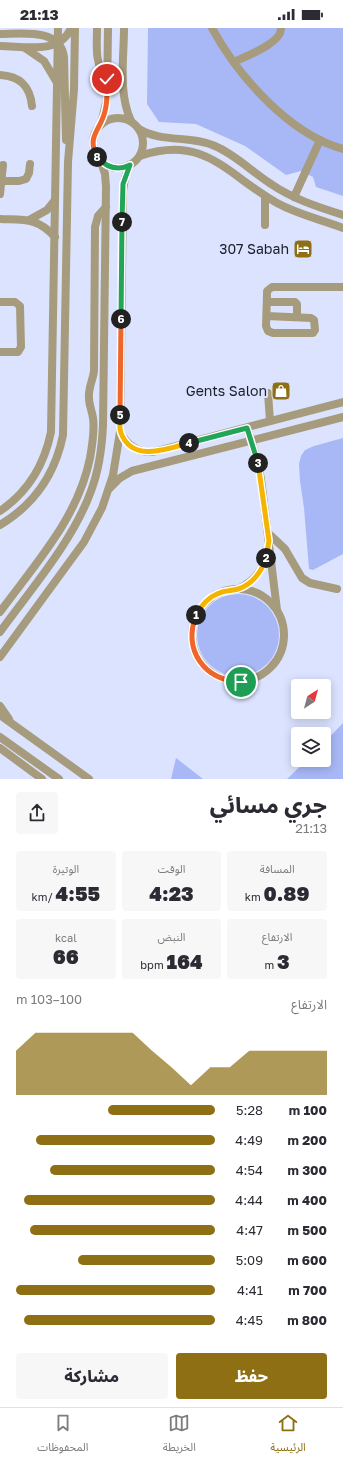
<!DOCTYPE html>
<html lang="ar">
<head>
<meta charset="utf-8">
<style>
	body { margin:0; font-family:"Golos Text","Noto Sans Arabic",sans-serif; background:#f7f7f7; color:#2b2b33; direction:rtl; height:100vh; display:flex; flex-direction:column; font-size:15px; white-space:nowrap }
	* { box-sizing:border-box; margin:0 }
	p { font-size:13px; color:#7c7c81 }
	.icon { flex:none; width:22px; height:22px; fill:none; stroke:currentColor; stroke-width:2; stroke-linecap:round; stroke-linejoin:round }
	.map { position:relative; height:751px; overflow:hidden; direction:ltr }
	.side { display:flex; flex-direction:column; background:#fff; flex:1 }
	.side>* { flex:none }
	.needle { width:26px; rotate:36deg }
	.fabs { position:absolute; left:291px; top:651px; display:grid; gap:8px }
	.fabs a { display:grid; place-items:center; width:40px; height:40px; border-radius:4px; background:#fff; box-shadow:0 2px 10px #0003; font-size:20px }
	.pin { position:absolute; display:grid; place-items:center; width:34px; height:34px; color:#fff; margin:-17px; border:2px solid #fff; border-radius:50%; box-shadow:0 1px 4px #0007 }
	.km { position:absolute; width:20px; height:20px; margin:-10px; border-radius:50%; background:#222; color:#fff; font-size:11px; line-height:20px; text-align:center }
	.round { display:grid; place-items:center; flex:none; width:42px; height:42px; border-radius:4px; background:#f7f7f7 }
	.head { display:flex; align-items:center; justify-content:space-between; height:68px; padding:0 16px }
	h1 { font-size:22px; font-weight:800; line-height:30px }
	.stats { display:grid; grid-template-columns:repeat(3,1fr); gap:6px; height:68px; padding:4px 16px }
	.stats div { display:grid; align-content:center; border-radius:4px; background:#f7f7f7; text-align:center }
	.stats b { font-size:20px; font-weight:800 }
	.stats small { font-size:11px; font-weight:400 }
	.stats p { font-size:11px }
	.chart { height:112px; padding:8px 16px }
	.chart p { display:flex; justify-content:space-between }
	.chart svg { width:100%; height:72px; margin-top:4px; fill:#8e6f13; opacity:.7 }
	.button { display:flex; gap:8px; margin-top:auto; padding:8px 16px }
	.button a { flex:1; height:46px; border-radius:4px; background:#8e6f13; color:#fff; font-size:16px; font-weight:800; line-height:46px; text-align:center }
	.button a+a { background:#f7f7f7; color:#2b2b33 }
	ul { padding:0 16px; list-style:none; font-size:13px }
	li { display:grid; grid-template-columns:64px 48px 1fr; align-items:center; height:30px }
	li i { height:10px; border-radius:5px; background:#8e6f13 }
	.status { display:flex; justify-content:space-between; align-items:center; height:28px; padding:0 20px; background:#fff; direction:ltr }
	.status svg { height:11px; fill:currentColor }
	.dock { display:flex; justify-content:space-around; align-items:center; height:56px; border-top:1px solid #e1e1e2; background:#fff; font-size:11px; color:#7c7c81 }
	.dock a { display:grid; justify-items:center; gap:2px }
	.dock .active { color:#8e6f13 }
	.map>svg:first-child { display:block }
	.green { fill:#a8b8f7 }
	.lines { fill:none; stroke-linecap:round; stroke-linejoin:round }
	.minor { stroke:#a79b7d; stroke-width:8 }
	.split-1-casing { stroke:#fff; stroke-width:8 }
	.split-2-casing { stroke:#fff; stroke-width:8 }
	.split-3-casing { stroke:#fff; stroke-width:8 }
	.split-4-casing { stroke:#fff; stroke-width:8 }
	.split-5-casing { stroke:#fff; stroke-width:8 }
	.split-6-casing { stroke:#fff; stroke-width:8 }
	.split-7-casing { stroke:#fff; stroke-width:8 }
	.split-8-casing { stroke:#fff; stroke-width:8 }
	.split-9-casing { stroke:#fff; stroke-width:8 }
	.split-1 { stroke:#f0652b; stroke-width:5 }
	.split-2 { stroke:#f5b400; stroke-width:5 }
	.split-3 { stroke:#f5b400; stroke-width:5 }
	.split-4 { stroke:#22a559; stroke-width:5 }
	.split-5 { stroke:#f5b400; stroke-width:5 }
	.split-6 { stroke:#f0652b; stroke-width:5 }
	.split-7 { stroke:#22a559; stroke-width:5 }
	.split-8 { stroke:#22a559; stroke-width:5 }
	.split-9 { stroke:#f0652b; stroke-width:5 }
	.labels { text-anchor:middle; stroke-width:4; stroke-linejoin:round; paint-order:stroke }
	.poi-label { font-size:14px; fill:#1b1e2b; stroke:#dbe3ff; text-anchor:end }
</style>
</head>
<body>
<div class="status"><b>21:13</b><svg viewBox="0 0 49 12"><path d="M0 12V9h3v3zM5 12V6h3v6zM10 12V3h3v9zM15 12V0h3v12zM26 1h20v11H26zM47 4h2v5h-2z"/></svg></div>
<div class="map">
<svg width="343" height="751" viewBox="0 0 343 751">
	<rect width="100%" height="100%" fill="#dbe3ff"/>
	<!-- green -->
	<g class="green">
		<polygon points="148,0 343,0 343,168 316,159 313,149 301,143 286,147 245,118 196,96 159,94 147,76"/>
		<polygon points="343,410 343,526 313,542 309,541 304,480 300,453 299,436 301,428 305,422 314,418"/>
		<circle cx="238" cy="607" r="41"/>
		<polygon points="343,695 343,751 287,751 307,732 324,732 324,715"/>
		<polygon points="176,730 203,751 171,751"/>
	</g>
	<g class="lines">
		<!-- minor -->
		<g class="minor">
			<path d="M97 0C97 18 94 36 107 51"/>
			<path d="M124 0C124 30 118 65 131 93"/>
			<path d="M212 0C238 48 289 106 343 121"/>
			<path d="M0 6C22 6 60 0 64 29L66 112"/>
			<path d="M0 18C24 18 60 27 71 0"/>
			<polyline points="25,20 44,33 56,53"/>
			<path d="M234 34C246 28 282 15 281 0"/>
			<path d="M0 47C20 48 30 58 32 78"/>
			<circle cx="118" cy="115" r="25"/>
			<polyline points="101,96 107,71 108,0"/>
			<path d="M139 101C162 115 191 107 215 118 236 127 252 144 271 156 293 171 318 179 343 187"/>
			<path d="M140 128C205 106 227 147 277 175 299 187 320 191 343 200"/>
			<polyline points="2,153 19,153 26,151 29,145 30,136"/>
			<polyline points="0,166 3,137"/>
			<polyline points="294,169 320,112"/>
			<path d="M0 191C24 192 37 189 55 209"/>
			<polyline points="29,192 47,182 55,172"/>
			<polyline points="265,197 265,168"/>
			<polyline points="0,274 15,274 20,278 21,319 18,324 0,324"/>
			<polyline points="267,274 295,274 297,276 297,289"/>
			<polyline points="267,288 311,290 314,292 315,302 313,305 273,305 268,303 266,298 267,267 267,263 272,259 343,259"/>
			<polyline points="268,365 270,393"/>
			<polyline points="247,400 257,431 261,451 277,582"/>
			<path d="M120 404C127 417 138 425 153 424L343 374"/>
			<polyline points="110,460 120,450 132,443 343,389"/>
			<path d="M0 483C28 464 44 438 51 404L58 0"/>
			<path d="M0 497C35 476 55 447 63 407L68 134 74 61 75 0"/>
			<polyline points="268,505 285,521 302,550 310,555 337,561"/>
			<circle cx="238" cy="607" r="46"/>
			<path d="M238 561C255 553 265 540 268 522"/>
			<path d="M0 584C35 536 78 490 90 430 92 418 95 403 93 390 92 383 89 377 89 370 88 360 93 352 94 343L95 199 98 188 106 179"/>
			<path d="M0 604C31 561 73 513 91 463 99 442 102 419 103 397L106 159 105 146 101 134"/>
			<polyline points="0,629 84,514 102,480 113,447 120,404 123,163 125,150 130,137"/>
			<polyline points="0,678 9,691"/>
			<polyline points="0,687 89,751"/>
			<polyline points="0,709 59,751"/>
			<polyline points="0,720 42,751"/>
		</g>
	</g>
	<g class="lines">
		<!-- split-1 casing -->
		<g class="split-1-casing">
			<path id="split-1" d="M196 587C183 623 204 652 241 654"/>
		</g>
		<!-- split-2 casing -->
		<g class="split-2-casing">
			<path id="split-2" d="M196 587C201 578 207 570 217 566 224 562 231 563 238 561 252 557 262 543 266 530"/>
		</g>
		<!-- split-3 casing -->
		<g class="split-3-casing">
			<polyline id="split-3" points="258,435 269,513 266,530"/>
		</g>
		<!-- split-4 casing -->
		<g class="split-4-casing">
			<polyline id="split-4" points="189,415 247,400 258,435"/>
		</g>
		<!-- split-5 casing -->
		<g class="split-5-casing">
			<path id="split-5" d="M120 387C120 392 119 400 121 405 132 435 168 421 189 415"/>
		</g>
		<!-- split-6 casing -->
		<g class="split-6-casing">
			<polyline id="split-6" points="120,387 121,291"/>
		</g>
		<!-- split-7 casing -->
		<g class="split-7-casing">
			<polyline id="split-7" points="121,291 122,194"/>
		</g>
		<!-- split-8 casing -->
		<g class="split-8-casing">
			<path id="split-8" d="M97 129C107 140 118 143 130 137L123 156 122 194"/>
		</g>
		<!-- split-9 casing -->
		<g class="split-9-casing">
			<path id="split-9" d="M97 129C86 108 101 102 105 83 108 72 107 62 107 51"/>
		</g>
		<!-- split-1 -->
		<use href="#split-1" class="split-1"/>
		<!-- split-2 -->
		<use href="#split-2" class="split-2"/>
		<!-- split-3 -->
		<use href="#split-3" class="split-3"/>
		<!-- split-4 -->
		<use href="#split-4" class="split-4"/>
		<!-- split-5 -->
		<use href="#split-5" class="split-5"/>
		<!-- split-6 -->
		<use href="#split-6" class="split-6"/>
		<!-- split-7 -->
		<use href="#split-7" class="split-7"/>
		<!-- split-8 -->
		<use href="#split-8" class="split-8"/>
		<!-- split-9 -->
		<use href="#split-9" class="split-9"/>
	</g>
	<!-- icons -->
	<defs>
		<g id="hotel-square" transform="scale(1)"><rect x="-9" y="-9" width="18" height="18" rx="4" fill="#8e6f13" stroke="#dbe3ff"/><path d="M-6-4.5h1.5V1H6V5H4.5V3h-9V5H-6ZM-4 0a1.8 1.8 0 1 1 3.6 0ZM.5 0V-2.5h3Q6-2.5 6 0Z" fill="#fff"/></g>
		<g id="shop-square" transform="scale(1)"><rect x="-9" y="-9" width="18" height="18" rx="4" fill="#8e6f13" stroke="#dbe3ff"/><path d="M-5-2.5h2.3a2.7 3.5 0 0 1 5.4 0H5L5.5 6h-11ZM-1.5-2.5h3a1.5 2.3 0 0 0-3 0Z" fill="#fff"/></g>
	</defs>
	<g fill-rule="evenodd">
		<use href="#hotel-square" x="303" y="221"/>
		<use href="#shop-square" x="281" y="363"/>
	</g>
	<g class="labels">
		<!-- poi labels -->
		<g class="poi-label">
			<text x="289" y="226">307 Sabah</text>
			<text x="267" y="368">Gents Salon</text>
		</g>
	</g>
</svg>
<div class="fabs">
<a><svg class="needle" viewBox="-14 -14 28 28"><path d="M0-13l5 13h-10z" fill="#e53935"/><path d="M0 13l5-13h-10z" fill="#7c7c81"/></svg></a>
<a><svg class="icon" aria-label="layers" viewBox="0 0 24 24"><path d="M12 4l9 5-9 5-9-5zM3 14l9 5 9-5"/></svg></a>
</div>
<div class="pin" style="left:241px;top:654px;background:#1e9e55"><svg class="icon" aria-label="arrive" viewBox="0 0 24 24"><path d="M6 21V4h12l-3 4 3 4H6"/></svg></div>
<div class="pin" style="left:107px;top:51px;background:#d93025"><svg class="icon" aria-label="check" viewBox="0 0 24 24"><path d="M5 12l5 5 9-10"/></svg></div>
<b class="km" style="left:196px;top:587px">1</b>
<b class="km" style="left:266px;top:530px">2</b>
<b class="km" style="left:258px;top:435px">3</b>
<b class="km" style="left:189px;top:415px">4</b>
<b class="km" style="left:120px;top:387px">5</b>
<b class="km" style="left:121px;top:291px">6</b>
<b class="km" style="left:122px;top:194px">7</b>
<b class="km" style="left:97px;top:129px">8</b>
</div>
<section class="side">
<div class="head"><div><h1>جري مسائي</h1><p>21:13</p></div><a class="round"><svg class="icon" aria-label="share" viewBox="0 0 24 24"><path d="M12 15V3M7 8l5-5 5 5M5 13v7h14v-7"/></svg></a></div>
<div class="stats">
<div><p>المسافة</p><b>0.89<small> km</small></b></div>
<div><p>الوقت</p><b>4:23</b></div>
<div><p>الوتيرة</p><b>4:55<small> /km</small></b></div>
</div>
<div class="stats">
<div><p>الارتفاع</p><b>3<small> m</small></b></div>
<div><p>النبض</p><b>164<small> bpm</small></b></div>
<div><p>kcal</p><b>66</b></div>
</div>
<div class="chart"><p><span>الارتفاع</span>100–103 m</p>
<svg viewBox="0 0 160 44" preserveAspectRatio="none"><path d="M0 44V17L10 6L20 6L30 6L40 6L50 6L60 6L70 17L80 27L90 38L100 27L110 27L120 17L130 17L140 17L150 17L160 17V44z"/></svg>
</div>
<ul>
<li><b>100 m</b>5:28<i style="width:54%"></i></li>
<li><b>200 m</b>4:49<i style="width:90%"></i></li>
<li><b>300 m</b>4:54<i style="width:83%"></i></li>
<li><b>400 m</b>4:44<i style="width:96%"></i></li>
<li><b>500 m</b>4:47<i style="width:93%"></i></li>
<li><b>600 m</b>5:09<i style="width:69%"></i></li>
<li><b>700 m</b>4:41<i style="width:100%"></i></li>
<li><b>800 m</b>4:45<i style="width:96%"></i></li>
</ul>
<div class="button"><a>حفظ</a><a>مشاركة</a></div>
</section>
<nav class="dock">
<a class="active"><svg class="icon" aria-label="home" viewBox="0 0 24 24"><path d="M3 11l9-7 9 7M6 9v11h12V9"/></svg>الرئيسية</a>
<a><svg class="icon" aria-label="map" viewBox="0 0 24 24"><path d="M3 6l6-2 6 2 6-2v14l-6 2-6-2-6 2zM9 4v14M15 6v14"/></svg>الخريطة</a>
<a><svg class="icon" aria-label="saved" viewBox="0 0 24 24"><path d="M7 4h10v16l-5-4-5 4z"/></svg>المحفوظات</a>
</nav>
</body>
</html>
